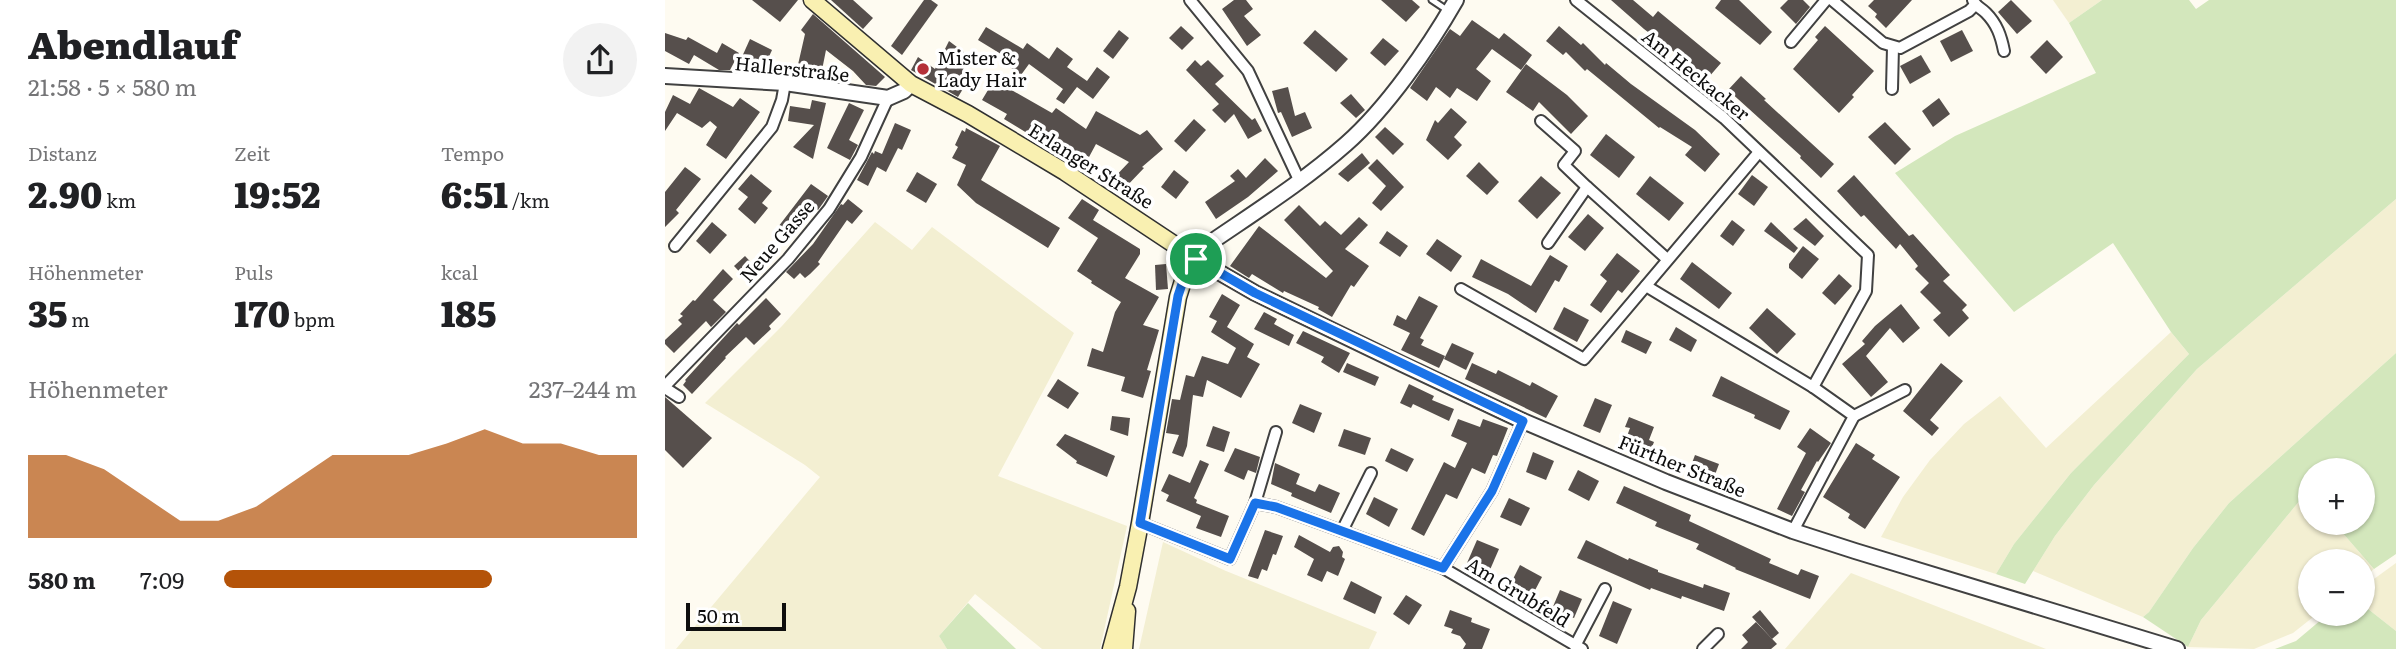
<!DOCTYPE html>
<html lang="de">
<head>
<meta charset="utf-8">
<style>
	body { margin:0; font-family:Literata,serif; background:#f2f2f2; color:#202124; height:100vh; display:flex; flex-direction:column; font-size:26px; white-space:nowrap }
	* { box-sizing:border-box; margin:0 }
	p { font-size:23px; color:#757577 }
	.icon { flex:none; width:38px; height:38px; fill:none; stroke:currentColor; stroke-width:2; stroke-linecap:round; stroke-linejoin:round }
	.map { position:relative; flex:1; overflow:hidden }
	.details { display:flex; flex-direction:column; background:#fff; width:665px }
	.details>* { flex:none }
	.buttons { position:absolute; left:1633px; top:458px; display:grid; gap:14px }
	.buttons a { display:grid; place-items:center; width:77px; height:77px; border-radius:50%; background:#fff; box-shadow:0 2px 5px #0004; font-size:35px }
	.scale { position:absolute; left:21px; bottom:18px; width:100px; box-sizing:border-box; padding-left:7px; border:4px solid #0e0e0e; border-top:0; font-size:19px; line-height:24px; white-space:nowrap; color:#0e0e0e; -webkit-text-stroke:5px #fff; paint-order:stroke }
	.pin { position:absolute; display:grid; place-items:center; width:60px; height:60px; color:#fff; margin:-30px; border:4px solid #fff; border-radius:50%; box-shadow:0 2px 7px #0007 }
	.round { display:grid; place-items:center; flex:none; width:74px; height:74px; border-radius:37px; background:#f2f2f2 }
	.head { display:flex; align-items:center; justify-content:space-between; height:119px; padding:0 28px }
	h1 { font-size:38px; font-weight:800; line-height:52px }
	.figures { display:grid; grid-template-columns:repeat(3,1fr); gap:10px; height:119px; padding:7px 28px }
	.figures div { display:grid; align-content:center }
	.figures b { font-size:35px; font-weight:800 }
	.figures small { font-size:19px; font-weight:400 }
	.figures p { font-size:19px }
	.chart { height:196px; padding:14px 28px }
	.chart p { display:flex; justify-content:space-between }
	.chart svg { width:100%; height:126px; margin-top:7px; fill:#b45309; opacity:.7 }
	ul { padding:0 28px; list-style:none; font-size:23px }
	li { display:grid; grid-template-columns:112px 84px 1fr; align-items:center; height:52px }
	li i { height:18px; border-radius:9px; background:#b45309 }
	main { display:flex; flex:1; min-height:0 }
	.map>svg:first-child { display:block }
	.farmland { fill:#f3efd2 }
	.green { fill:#d3e7bc }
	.building { fill:#564f4c }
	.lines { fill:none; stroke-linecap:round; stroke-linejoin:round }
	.service-casing { stroke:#414141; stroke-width:9 }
	.minor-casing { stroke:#414141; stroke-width:14 }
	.tertiary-casing { stroke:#414141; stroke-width:18 }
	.secondary-casing { stroke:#303030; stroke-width:19 }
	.service { stroke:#fff; stroke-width:5 }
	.minor { stroke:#fff; stroke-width:10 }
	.tertiary { stroke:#fff; stroke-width:14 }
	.secondary { stroke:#f9f0b1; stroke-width:16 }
	.route-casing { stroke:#fff; stroke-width:14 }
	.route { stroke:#1a73e8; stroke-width:9 }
	.poi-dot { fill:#b53039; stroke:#fff; stroke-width:2.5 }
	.labels { text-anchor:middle; stroke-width:7; stroke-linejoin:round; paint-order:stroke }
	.poi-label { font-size:19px; fill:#0e0e0e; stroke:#fff; text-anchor:start }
	.street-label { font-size:19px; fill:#0e0e0e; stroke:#fff }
</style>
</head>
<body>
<main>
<section class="details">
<div class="head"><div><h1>Abendlauf</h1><p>21:58 · 5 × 580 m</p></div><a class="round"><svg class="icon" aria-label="share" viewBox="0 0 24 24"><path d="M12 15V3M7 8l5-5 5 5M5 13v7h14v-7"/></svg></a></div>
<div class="figures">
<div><p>Distanz</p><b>2.90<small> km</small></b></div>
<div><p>Zeit</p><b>19:52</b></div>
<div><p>Tempo</p><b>6:51<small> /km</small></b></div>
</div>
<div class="figures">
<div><p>Höhenmeter</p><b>35<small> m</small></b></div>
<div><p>Puls</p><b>170<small> bpm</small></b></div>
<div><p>kcal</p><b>185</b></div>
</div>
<div class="chart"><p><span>Höhenmeter</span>237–244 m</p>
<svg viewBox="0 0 160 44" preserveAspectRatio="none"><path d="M0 44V15L10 15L20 20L30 29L40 38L50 38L60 33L70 24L80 15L90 15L100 15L110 11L120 6L130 11L140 11L150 15L160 15V44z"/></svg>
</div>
<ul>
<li><b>580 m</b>7:09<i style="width:65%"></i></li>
</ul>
</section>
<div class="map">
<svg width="1731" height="649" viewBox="0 0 1731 649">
	<rect width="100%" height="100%" fill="#fefbf1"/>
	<!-- farmland -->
	<g class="farmland">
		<polygon points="1388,0 1437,0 1404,23"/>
		<polygon points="1731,199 1731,353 1564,503 1528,548 1484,612 1478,617 1368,571 1390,536 1429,485 1532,369"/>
		<polygon points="210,222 247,250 267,227 409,333 333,476 462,526 435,649 377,649 310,594 274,636 282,649 11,649 155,477 140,465 40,403 117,326"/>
		<polygon points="1506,332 1524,354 1406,473 1349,544 1331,574 1216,537 1238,497 1265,460 1299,424 1335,396 1381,448"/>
		<polygon points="1641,493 1645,497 1645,523 1669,523 1709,569 1698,578 1698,562 1645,562 1645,614 1652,614 1628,633 1589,649 1523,647 1536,620"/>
		<polygon points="498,542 561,571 712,632 704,649 474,649"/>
		<polygon points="1731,563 1731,631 1698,605 1698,587"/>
		<polygon points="1186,573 1381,649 1120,649"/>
	</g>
	<!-- green -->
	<g class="green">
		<polygon points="1437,0 1524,0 1531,9 1544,0 1731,0 1731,199 1532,369 1429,485 1390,536 1360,584 1331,574 1349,544 1406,473 1524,354 1506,332 1448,243 1349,312 1230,173 1290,136 1431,73 1404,23"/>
		<polygon points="1731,353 1731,554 1709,569 1669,523 1698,523 1698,471 1645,471 1645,497 1641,493 1536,620 1523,647 1478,617 1484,612 1528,548 1564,503"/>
		<polygon points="303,603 351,649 282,649 274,636"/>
		<polygon points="1698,605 1731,631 1731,649 1610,649 1631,641 1663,614 1698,614"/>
	</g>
	<!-- building -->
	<g class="building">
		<polygon points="87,0 133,0 115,22"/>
		<polygon points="166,0 188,0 208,18 198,29"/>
		<polygon points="259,0 266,0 273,5 237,55 226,46"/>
		<polygon points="569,0 581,0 588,9 579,16 596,35 582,46 557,9"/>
		<polygon points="716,0 747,0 755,7 741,22"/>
		<polygon points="946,0 968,0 988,17 993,11 1056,63 1043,78 979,29"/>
		<polygon points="1056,0 1074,0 1107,32 1095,45 1050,8"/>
		<polygon points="1123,0 1138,0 1145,7 1131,24 1115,8"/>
		<polygon points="1209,0 1247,0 1221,28 1210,17 1212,14 1203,6"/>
		<polygon points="1346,0 1367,21 1352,34 1333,12"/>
		<polygon points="148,14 220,77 211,86 201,85 188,71 161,50 156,75 132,69 140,34 136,30"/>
		<polygon points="807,20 834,39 839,33 867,55 856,70 827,49 811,69 826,81 812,101 792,88 785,98 771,87 762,101 745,88 785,29 795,36"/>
		<polygon points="516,26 529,38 517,50 504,38"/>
		<polygon points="894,26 916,45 918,43 940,65 941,63 966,84 1030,130 1055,154 1040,172 1020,155 1027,147 995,127 994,128 922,69 920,71 901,52 898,55 881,41"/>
		<polygon points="1160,26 1209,71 1187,95 1189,97 1174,113 1128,69 1153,40 1150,37"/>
		<polygon points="321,27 358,49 362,43 384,59 392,47 408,59 402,67 422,81 432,67 445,77 428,99 412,87 399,104 391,99 398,89 364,64 356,75 345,67 349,62 313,40"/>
		<polygon points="454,30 464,38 448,59 438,51"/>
		<polygon points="650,30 683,59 671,72 638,43"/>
		<polygon points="1297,30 1308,51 1286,62 1275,41"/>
		<polygon points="0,33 21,40 23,37 52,53 57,43 74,53 65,70 54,70 29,55 24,64 0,51"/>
		<polygon points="718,38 734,51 720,66 705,53"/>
		<polygon points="85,39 107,50 98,70 76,59"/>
		<polygon points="1382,40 1398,57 1381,74 1365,57"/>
		<polygon points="284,41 300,53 293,65 307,74 293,97 246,70 253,57 270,69"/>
		<polygon points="1256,55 1266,72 1245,84 1235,66"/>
		<polygon points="530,60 536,66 543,60 559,76 550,84 587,120 590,118 597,131 583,139 569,114 560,123 547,110 554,104 521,70"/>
		<polygon points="861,64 902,95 923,116 906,134 874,102 868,111 841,92"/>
		<polygon points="1076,76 1101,99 1099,100 1169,164 1156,178 1135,158 1136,156 1063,90"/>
		<polygon points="329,80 387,113 391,108 421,129 431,111 475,135 482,130 498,149 477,167 479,168 457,191 446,181 464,162 431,144 424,157 417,153 414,160 370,138 339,119 342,114 317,100"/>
		<polygon points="623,87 630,116 640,112 647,128 627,137 616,112 613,113 607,91"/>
		<polygon points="34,88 68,107 75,98 95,112 61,159 41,145 52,127 45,121 37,128 12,113 0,131 0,112 8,95 25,104"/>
		<polygon points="686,94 700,110 691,118 675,103"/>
		<polygon points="1274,98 1285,114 1268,127 1257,111"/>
		<polygon points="147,100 161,103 148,159 128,147 149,125 123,121 125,106 145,109"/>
		<polygon points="184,103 199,110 184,140 193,145 185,160 162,148"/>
		<polygon points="786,108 802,122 789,137 797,145 783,160 761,140 770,120 773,123"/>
		<polygon points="529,119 541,130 521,152 509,141"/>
		<polygon points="1220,122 1246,149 1230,165 1203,137"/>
		<polygon points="230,123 246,130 237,150 233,148 221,172 212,167 203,186 192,180 207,152 209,154 210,151 217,154"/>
		<polygon points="720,127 739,144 728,155 710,137"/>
		<polygon points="301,128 335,146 316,180 395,228 383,248 311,203 292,185 301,165 287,158 293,147 290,145 297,130 300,132"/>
		<polygon points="941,134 970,157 954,178 925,155"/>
		<polygon points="697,153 705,163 683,182 673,174"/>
		<polygon points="600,158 613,171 583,197 551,219 540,202 570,181 565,176 573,169 581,178"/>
		<polygon points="712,159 739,187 716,211 707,203 721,186 703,168"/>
		<polygon points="814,162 834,182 822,195 801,176"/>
		<polygon points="20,167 36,179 11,210 14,213 0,227 0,192"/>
		<polygon points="509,170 524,182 511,199 496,187"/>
		<polygon points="252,172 272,184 261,203 241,191"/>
		<polygon points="86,174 107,191 97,203 103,208 90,224 73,209 83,197 73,189"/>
		<polygon points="1087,175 1103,187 1089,206 1073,194"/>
		<polygon points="1189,175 1244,236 1248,234 1285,275 1278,281 1302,305 1297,310 1304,318 1284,337 1268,320 1276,313 1255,292 1264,283 1250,269 1253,266 1235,244 1231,249 1199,215 1196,217 1172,191"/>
		<polygon points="876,176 896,193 872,219 853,201"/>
		<polygon points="985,176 1019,203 1004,221 971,194"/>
		<polygon points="146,184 163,196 153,210 144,205 121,239 110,231"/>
		<polygon points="183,199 198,211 187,224 182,220 153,262 155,264 145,274 140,278 135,273 129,279 121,272 148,244 176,204 178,205"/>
		<polygon points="417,199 434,210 428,220 475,249 475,254 460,278 494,297 478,325 494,330 482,370 486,371 478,398 456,391 460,377 422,366 427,348 438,352 450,312 456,302 426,283 427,281 412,271 433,238 403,218"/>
		<polygon points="634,205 655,226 660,221 676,235 694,217 703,225 680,249 704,266 689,287 686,285 667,317 653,309 654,307 619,291 618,293 587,274 584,278 565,266 594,226 661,278 668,271 619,220"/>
		<polygon points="923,214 939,228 920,251 903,237"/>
		<polygon points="1141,218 1159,236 1150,246 1128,229"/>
		<polygon points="1067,220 1080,230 1068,246 1055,236"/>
		<polygon points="47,222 62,235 45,254 31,241"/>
		<polygon points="1106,222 1133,248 1129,253 1099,231"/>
		<polygon points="722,231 743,246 735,257 714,243"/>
		<polygon points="772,239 797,256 786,272 761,254"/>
		<polygon points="1138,246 1154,259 1137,279 1124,268 1124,264"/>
		<polygon points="952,253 975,271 957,293 953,290 936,313 925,305 942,281 935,275"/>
		<polygon points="885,255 903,266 894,282 890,280 871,313 843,294 807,277 816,259 866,286"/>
		<polygon points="80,256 96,273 85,283 69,266"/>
		<polygon points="1027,262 1067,293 1054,309 1015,279"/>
		<polygon points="501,264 503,289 491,290 490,265"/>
		<polygon points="58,269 68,279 48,300 61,312 46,327 41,321 9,353 0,344 0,340 17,324 13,320 18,316 15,314 28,300 30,301"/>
		<polygon points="1174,274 1187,286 1170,305 1157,293"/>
		<polygon points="557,294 575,305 562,327 589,344 582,357 595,364 576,398 542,380 538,397 528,395 522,446 518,457 507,453 514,435 501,433 507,399 515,400 521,375 529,377 537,356 563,364 571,348 546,332 552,321 544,317"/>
		<polygon points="754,296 773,306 755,338 759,340 756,345 780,356 774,368 736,350 745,333 728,325 732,315 741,320"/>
		<polygon points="101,298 116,314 104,326 106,329 89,345 81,337 60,357 61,358 27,394 18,385 21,381 20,380 72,323 74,325"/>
		<polygon points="1236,304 1255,328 1238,343 1225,328 1201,356 1223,382 1206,397 1177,364 1200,344 1197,341 1210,326"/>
		<polygon points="899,307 924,320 912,342 888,329"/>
		<polygon points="1102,308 1131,334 1112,354 1084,328"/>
		<polygon points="599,312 612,319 609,324 629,335 624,346 589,329"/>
		<polygon points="1011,327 1032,340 1026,352 1004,340"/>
		<polygon points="961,330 987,342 981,354 956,342"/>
		<polygon points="638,331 685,353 674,373 656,362 659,357 631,343"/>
		<polygon points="787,343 809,353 801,370 779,359"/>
		<polygon points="682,363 714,377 710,386 678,372"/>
		<polygon points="807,363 831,374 833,370 865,386 867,382 893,396 881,418 800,379"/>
		<polygon points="1276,363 1298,381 1265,420 1274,428 1267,436 1238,411"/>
		<polygon points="1056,376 1125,411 1115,430 1089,418 1090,415 1047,396"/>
		<polygon points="393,379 414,393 403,409 382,396"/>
		<polygon points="744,384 769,396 767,400 789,409 784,421 748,404 746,408 735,403"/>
		<polygon points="0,397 47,438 18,468 0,450"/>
		<polygon points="930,398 947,405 935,433 918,426"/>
		<polygon points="635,404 657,413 649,433 627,423"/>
		<polygon points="447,416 465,418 463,436 445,430"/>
		<polygon points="964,417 989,427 984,440 989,442 985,452 978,449 976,454 958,447 965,428 960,427"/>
		<polygon points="793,419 815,427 818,419 843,428 832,456 828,455 820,474 807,468 792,499 781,494 759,536 746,529 779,462 790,468 802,443 786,436"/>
		<polygon points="548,426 565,432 559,452 541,446"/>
		<polygon points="1145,428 1166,443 1153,462 1152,461 1136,490 1140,492 1127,516 1112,509 1141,453 1132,447"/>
		<polygon points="679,429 706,438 700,455 673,446"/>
		<polygon points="400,434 450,456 442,477 411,463 412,461 391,445"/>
		<polygon points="1191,443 1210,455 1207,459 1235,477 1200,529 1183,518 1185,514 1158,497"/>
		<polygon points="570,448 595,457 591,473 583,470 579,480 559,471"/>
		<polygon points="726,448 749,459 742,472 720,461"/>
		<polygon points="868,452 889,461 881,480 861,472"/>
		<polygon points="1030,455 1054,464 1048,480 1024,471"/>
		<polygon points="535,460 544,464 529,498 532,500 531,503 564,516 556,537 531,528 536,516 501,501 504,495 496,491 504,474 525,483"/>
		<polygon points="610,463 635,474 631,484 650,492 654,484 675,493 666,513 626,496 627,493 606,484"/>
		<polygon points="913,470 934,481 924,501 903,490"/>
		<polygon points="959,486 1026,515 1024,521 1106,559 1104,563 1133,575 1136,569 1154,576 1145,599 1070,569 1071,568 1031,549 1034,544 990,526 992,522 951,503"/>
		<polygon points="709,497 733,509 724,527 701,514"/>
		<polygon points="844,498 865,508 856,526 835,517"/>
		<polygon points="600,530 618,536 611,555 608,554 602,571 597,569 593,579 583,576"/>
		<polygon points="634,535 665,552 668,547 674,546 678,552 677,557 680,559 673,576 662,571 657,582 642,575 649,559 629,547"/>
		<polygon points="812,540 834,549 824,572 802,563"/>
		<polygon points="921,540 963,560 964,558 993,570 993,572 1038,588 1039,584 1065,593 1059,611 1017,596 1016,599 986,588 985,590 912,558"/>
		<polygon points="855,565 877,577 867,596 845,585"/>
		<polygon points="686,581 717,597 710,614 678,599"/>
		<polygon points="895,590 917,599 909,618 887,609"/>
		<polygon points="741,595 757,605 744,625 728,614"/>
		<polygon points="948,601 967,609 952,644 934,636"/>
		<polygon points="785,610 807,618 806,622 825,629 817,649 798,649 801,644 795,636 786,633 788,629 779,626"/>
		<polygon points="1095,610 1114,633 1107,639 1087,617"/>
		<polygon points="1091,622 1112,644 1106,649 1076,649 1083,642 1077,635"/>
	</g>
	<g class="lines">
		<!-- service casing -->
		<g class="service-casing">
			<polyline id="service" points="767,0 782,10"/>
		</g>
		<!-- minor casing -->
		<g class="minor-casing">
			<g id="minor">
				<polyline points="525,0 583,71 635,182"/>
				<polyline points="911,0 1059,118 1203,255 1201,291 1148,387"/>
				<polyline points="1167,0 1218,43 1235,48 1304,11 1310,5"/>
				<path d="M1308 0C1311 7 1315 7 1321 13 1332 24 1336 36 1339 51"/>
				<polyline points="1126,42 1161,0"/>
				<polyline points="1227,89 1228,47"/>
				<polyline points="876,121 910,151 899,165 922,187"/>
				<polyline points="883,243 922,187 1002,259"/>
				<polyline points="10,246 107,127 117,100 120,83"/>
				<polyline points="981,286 1148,387 1189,416 1128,531"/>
				<polyline points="796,289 919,359 1094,152"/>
				<polyline points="0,386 123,259 164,209 196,157 223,98"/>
				<polyline points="0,388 14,397"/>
				<polyline points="1189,416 1240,390"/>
				<polyline points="590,503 611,432"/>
				<polyline points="475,523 565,559 590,503 611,507 778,568 917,649"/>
				<polyline points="677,531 706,473"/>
				<polyline points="778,568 827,491 858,421"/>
				<polyline points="910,646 940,589"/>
				<polyline points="1038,649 1053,634"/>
			</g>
		</g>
		<!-- tertiary casing -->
		<g class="tertiary-casing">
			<g id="tertiary">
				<path d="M791 0C764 47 722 108 681 144 638 182 590 212 542 245L531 259 590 293 737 364 858 421 1001 482 1128 531 1190 551 1512 649"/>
				<polyline points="0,76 120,83 223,98 239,91 246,84"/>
			</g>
		</g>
		<!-- secondary casing -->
		<g class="secondary-casing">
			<g id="secondary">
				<polyline points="147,0 246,84 303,114 400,172 531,259 518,281 513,297 475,523 463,587 446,649"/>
				<polyline points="459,649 462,611"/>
			</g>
		</g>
		<!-- service -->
		<use href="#service" class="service"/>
		<!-- minor -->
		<use href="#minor" class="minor"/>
		<!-- tertiary -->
		<use href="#tertiary" class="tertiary"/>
		<!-- secondary -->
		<use href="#secondary" class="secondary"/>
	</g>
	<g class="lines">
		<!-- route casing -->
		<g class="route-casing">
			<polygon id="route" points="531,259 590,293 858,421 827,491 778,568 611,507 590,503 565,559 475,523 513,296 518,281"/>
		</g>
		<!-- route -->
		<use href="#route" class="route"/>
	</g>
	<!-- markers -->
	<circle class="poi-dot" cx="258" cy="69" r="7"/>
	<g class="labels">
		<!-- poi labels -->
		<g class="poi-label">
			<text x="272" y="65">Mister &amp;<tspan x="272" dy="22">Lady Hair</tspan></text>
		</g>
		<!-- street labels -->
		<g class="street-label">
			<text transform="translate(127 69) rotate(6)" y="7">Hallerstraße</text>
			<text transform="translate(1031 75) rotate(39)" y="7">Am Heckacker</text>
			<text transform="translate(426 166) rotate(32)" y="7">Erlanger Straße</text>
			<text transform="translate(112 241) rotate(-49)" y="7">Neue Gasse</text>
			<text transform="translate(1017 466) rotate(22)" y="7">Fürther Straße</text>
			<text transform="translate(853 592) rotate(31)" y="7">Am Grubfeld</text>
		</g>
	</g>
</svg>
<div class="buttons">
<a>+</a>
<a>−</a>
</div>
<div class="scale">50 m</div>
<div class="pin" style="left:531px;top:259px;background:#1e9e55"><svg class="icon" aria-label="arrive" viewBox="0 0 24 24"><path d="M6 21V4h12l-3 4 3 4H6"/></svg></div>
</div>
</main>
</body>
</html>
